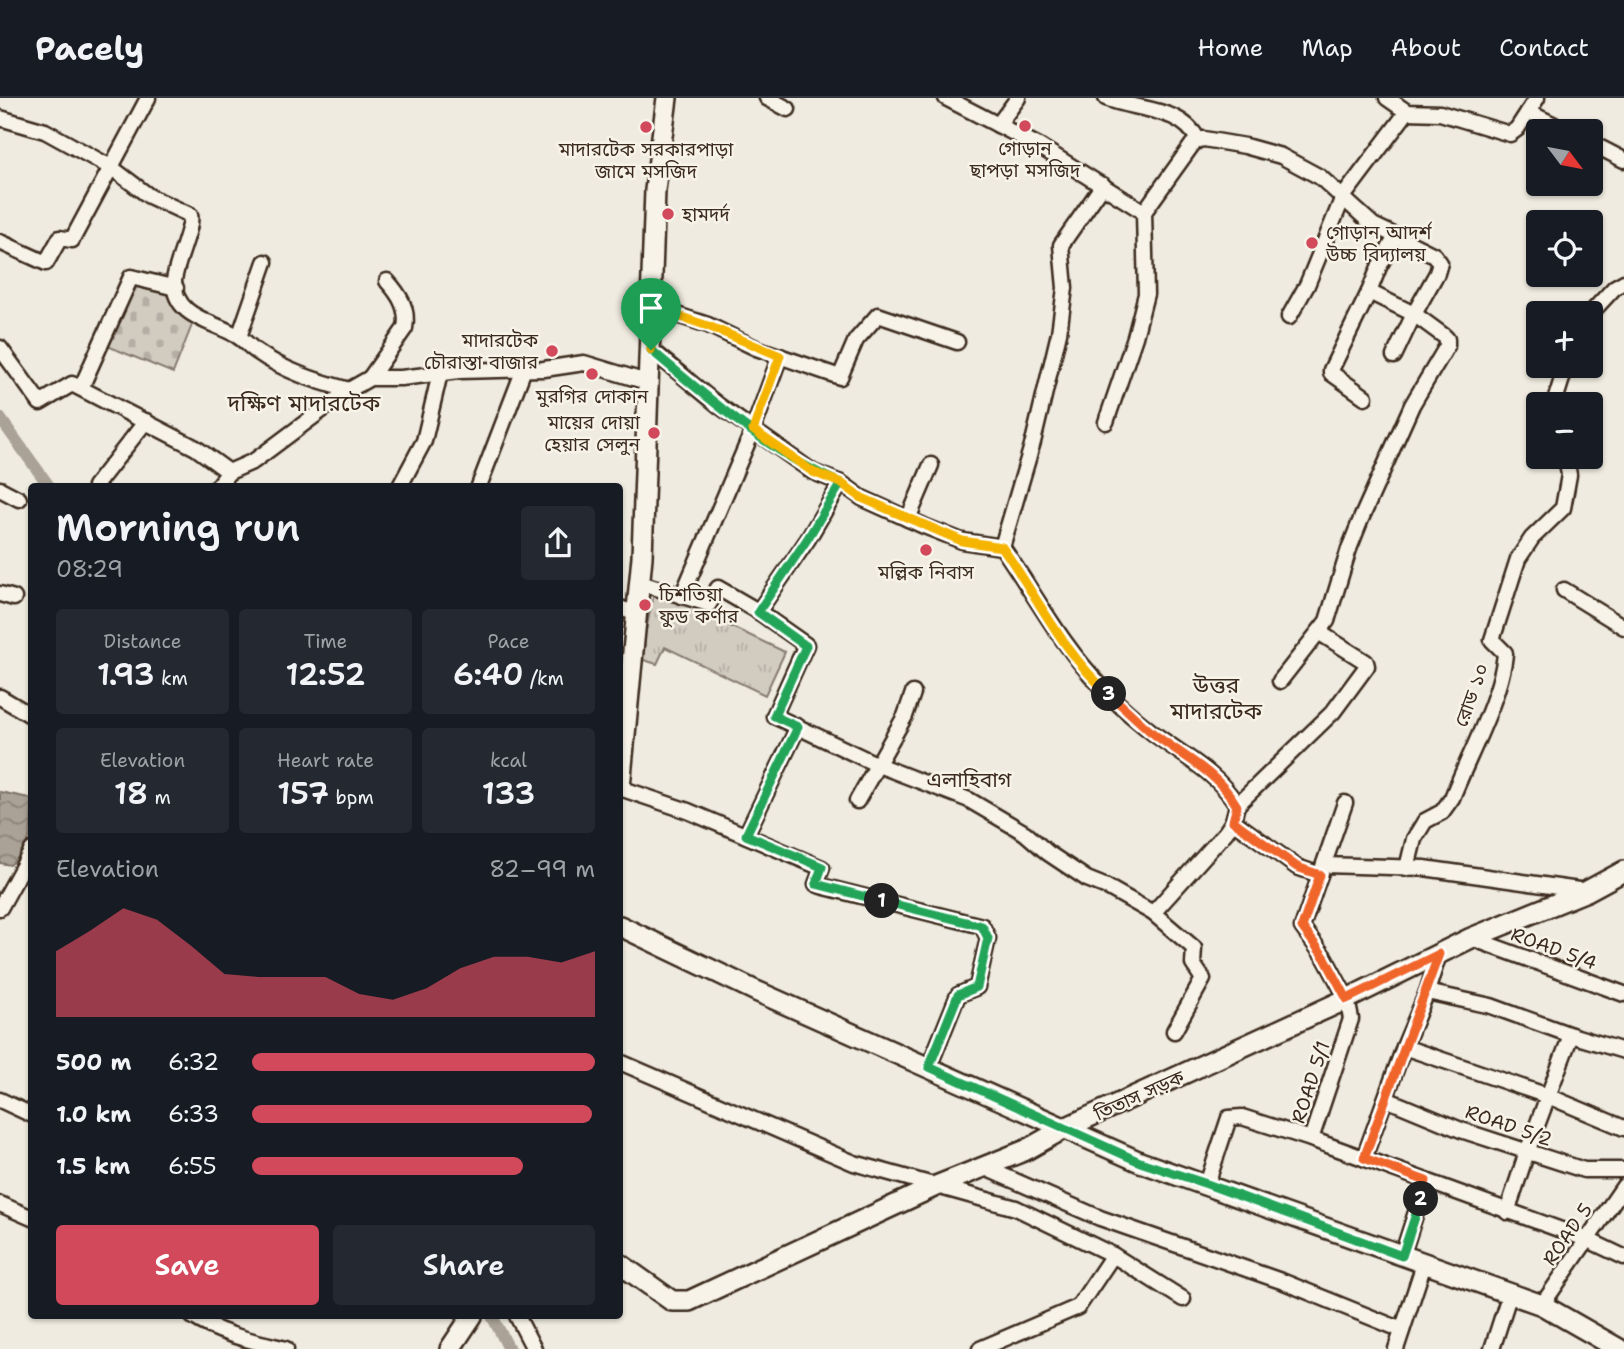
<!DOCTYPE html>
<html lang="en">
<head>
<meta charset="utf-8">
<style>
	body { margin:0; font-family:"Shantell Sans","Noto Sans Bengali",sans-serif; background:#242831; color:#f1f3f6; height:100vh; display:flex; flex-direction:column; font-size:26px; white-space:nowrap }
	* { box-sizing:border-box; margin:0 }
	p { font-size:23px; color:#9ea1a6 }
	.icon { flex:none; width:38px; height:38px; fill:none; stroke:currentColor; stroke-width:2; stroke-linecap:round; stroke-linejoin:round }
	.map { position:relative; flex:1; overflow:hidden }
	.sheet { position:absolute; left:28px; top:385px; width:595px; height:836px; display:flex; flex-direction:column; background:#171b24; border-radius:7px; box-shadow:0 2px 5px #0004 }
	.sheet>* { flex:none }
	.needle { width:46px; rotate:122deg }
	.fabs { position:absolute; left:1526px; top:21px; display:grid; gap:14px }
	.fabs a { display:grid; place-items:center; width:77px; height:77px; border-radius:7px; background:#171b24; box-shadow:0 2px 5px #0004; font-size:35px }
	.pin { position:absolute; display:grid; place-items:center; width:60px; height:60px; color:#fff; margin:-72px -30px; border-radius:50% 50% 50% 0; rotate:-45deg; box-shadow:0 0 7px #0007 }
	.pin .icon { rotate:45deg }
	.km { position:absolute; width:35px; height:35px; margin:-18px; border-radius:50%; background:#222; color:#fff; font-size:19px; line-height:35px; text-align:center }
	.round { display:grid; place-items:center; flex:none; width:74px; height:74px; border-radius:7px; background:#242831 }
	.summary { display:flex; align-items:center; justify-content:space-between; height:119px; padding:0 28px }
	h1 { font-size:38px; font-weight:600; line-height:52px }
	.figures { display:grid; grid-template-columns:repeat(3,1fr); gap:10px; height:119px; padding:7px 28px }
	.figures div { display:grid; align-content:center; border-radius:7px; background:#242831; text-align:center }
	.figures b { font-size:30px; font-weight:600 }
	.figures small { font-size:19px; font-weight:400 }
	.figures p { font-size:19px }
	.chart { height:196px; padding:14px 28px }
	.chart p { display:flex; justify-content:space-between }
	.chart svg { width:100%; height:126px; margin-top:7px; fill:#d1495b; opacity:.7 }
	.button { display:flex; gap:14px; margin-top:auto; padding:14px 28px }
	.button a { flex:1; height:80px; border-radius:7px; background:#d1495b; color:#fff; font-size:28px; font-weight:600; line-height:80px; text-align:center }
	.button a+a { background:#242831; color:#f1f3f6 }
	ul { padding:0 28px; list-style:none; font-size:23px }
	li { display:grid; grid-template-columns:112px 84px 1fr; align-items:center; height:52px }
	li i { height:18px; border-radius:9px; background:#d1495b }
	header { display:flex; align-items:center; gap:42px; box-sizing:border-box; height:98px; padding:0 35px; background:#171b24; border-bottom:2px solid #363941 }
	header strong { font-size:33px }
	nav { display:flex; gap:38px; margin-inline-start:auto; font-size:24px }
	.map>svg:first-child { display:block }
	.cemetery { fill:url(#cemetery-stones); stroke:#867a6f; stroke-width:2 }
	.park { fill:url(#park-tufts); stroke:#867a6f; stroke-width:2 }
	.water { fill:url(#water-waves); stroke:#7e7266; stroke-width:2 }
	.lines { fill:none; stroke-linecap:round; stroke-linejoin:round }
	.canal { stroke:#aaa296; stroke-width:12 }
	.street-casing { stroke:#3b2a1e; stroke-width:19 }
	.secondary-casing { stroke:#3b2a1e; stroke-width:24 }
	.street { stroke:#f7f3e8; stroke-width:14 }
	.secondary { stroke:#f7f3e8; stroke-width:19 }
	.split-1-casing { stroke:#fff; stroke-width:14 }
	.split-2-casing { stroke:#fff; stroke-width:14 }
	.split-3-casing { stroke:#fff; stroke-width:14 }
	.split-4-casing { stroke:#fff; stroke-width:14 }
	.split-1 { stroke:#22a559; stroke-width:9 }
	.split-2 { stroke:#22a559; stroke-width:9 }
	.split-3 { stroke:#f0652b; stroke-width:9 }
	.split-4 { stroke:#f5b400; stroke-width:9 }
	.poi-dot { fill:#d1495b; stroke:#f7f3e8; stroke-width:2.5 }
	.labels { text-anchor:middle; stroke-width:5; stroke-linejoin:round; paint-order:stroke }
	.poi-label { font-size:19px; fill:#3b2a1e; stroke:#f7f3e8 }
	.street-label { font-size:19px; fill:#3b2a1e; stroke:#f7f3e8 }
	.neighbourhood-label { font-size:21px; fill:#3b2a1e; stroke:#f7f3e8 }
	.quarter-label { font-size:23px; fill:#3b2a1e; stroke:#f7f3e8 }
</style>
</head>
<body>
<header>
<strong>Pacely</strong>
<nav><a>Home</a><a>Map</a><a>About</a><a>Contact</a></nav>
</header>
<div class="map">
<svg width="1624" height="1251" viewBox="0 0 1624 1251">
	<defs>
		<pattern id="cemetery-stones" width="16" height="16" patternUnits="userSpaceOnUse" patternTransform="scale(1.75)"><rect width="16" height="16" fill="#d1cbc0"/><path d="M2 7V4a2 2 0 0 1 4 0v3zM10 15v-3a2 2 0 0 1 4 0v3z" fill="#b4aea5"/></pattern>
		<pattern id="park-tufts" width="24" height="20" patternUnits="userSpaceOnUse" patternTransform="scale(1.75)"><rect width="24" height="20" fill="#d1cbc0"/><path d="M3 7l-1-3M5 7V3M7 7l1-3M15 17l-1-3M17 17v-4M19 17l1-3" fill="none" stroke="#b4aea5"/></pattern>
		<pattern id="water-waves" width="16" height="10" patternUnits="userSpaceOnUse" patternTransform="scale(1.75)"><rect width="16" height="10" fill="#aaa296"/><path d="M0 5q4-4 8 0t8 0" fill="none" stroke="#8c847a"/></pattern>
	</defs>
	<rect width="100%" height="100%" fill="#efebe0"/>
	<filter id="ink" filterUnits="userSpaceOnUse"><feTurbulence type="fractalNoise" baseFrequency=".0143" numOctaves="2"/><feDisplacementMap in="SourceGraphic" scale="14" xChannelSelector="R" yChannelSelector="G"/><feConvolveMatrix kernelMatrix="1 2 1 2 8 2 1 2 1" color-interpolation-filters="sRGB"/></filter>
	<g filter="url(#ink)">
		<!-- cemetery -->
		<polygon class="cemetery" points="133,184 171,196 194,222 173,275 105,247"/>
		<!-- park -->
		<polygon class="park" points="654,494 710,511 711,519 785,554 765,597 665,549 657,566 640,561"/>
		<!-- water -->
		<path class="water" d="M0 694 29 700 32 703C31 733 34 747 10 767L0 765Z"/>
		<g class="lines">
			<!-- canal -->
			<g class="canal">
				<polyline points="0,320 49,388"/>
				<polyline points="492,1218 509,1251"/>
			</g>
			<!-- street casing -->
			<g class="street-casing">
				<g id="street">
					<polyline points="767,0 788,11"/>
					<polyline points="946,0 1039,48 1144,114 1192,47 1198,42 1204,41 1245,48 1281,58 1320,79 1373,127 1396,138 1379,169 1369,194 1414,216 1444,238 1447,241 1447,248 1412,307 1361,421 1349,451 1327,523 1280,583"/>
					<path d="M1106 0C1136 13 1181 8 1198 42"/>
					<polyline points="1387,0 1407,14 1440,15 1510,36 1517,31 1537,0"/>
					<polyline points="1528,14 1567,33"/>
					<path d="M0 20 45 33 112 70 149 98 190 117C194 127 175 167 174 183 174 221 215 223 239 239 245 243 250 249 256 253 284 273 316 283 349 292"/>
					<polyline points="998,27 1018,0"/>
					<polyline points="1591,45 1624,62"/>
					<polyline points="0,144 46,165 60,140 72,142 148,0"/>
					<polyline points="652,209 708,227 756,250 840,279 856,242 878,217 957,244"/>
					<polyline points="1591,215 1615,189 1624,184"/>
					<polyline points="1289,219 1307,187 1343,99 1407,14"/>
					<polyline points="239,239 265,164"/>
					<polyline points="0,250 40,305 72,286 196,350 229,374"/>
					<path d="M651 252 718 307 813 374 841 385 862 400 924 428 962 443 1002 449C1035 496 1060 546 1101 588 1116 605 1135 621 1153 635 1182 657 1218 675 1237 707L1233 723 1226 734 1153 815 1107 789 1087 781 1048 755 1025 735 969 702 878 667 798 629"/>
					<polyline points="1394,258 1414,216 1437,175 1440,165 1434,157 1396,138"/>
					<path d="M370 280 405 230C409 211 399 196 387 183"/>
					<polyline points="81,290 131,179 176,190"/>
					<polyline points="1365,299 1331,275 1331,272 1369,194"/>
					<polyline points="1554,306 1566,268"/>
					<polyline points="1106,324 1135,239 1146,196 1144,114"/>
					<polyline points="95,388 146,323"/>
					<polyline points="218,388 229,374 254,363 349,292 370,280 401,280 459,273 544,271 584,265 650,285"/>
					<polyline points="400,388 424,343 440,275"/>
					<polyline points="479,388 524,271"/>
					<polyline points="0,391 19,401"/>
					<polyline points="908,421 931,367"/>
					<polyline points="1002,449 1033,344 1059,235 1065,190 1061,147 1103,87"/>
					<polyline points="640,485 709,506 718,490 756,512 806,547 774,618 798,629 746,737"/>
					<polyline points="1564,492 1624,529"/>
					<polyline points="0,496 14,500"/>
					<polyline points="682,498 753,332 780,258"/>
					<polyline points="620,510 637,516"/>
					<polyline points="758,514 808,441 841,385"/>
					<polyline points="0,599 32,618"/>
					<polyline points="620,690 688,713 822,770 816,786 821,788 982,828 988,840 977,889 958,897 929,969"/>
					<polyline points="857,703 905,618 913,595"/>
					<polyline points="1345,705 1302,829 1325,860 1347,901 1351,921 1311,1041 1586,1141 1624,1159"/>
					<polyline points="1237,707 1333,614 1367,568 1366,564 1320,535"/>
					<polyline points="1233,723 1297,769 1320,777"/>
					<polyline points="1324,767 1424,770 1586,793"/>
					<path d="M1407 770 1414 741 1425 723 1442 714 1452 700C1468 659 1502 597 1505 555L1492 542 1518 461 1532 440 1563 410 1569 377 1566 359"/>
					<polyline points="0,810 32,752"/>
					<polyline points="1153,815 1194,850 1193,866 1203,881 1174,933"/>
					<polyline points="1471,840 1624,896"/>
					<polyline points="1439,856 1427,894 1491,908 1571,937 1624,953"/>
					<polyline points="1404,949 1548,998 1624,1030"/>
					<polyline points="620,964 854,1065 1016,1110 1113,1157 1183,1201"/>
					<polyline points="1386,1001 1461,1032 1584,1072 1624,1072"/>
					<polyline points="0,1002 32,1017"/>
					<polyline points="1364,1060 1404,949 1427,894"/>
					<polyline points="983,1069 1100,1120 1284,1184 1402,1232"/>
					<polyline points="1207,1086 1229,1020 1242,1019 1311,1041"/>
					<polyline points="0,1106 32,1120"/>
					<polyline points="1507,1114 1527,1054 1571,937"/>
					<polyline points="1402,1158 1426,1083"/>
					<polyline points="1542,1207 1624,1088"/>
					<path d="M192 1218C221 1237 253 1243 286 1251"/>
					<polyline points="517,1218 534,1251"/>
					<polyline points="980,1251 1078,1209 1113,1157"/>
					<polyline points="1396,1251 1424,1166"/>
					<polyline points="1492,1251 1510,1195"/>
				</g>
			</g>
			<!-- secondary casing -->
			<g class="secondary-casing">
				<g id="secondary">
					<polyline points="620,689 642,459 655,92 667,0"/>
					<polyline points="620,828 756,893 1140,1064 1542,1207 1619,1251"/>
					<polyline points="620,1166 672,1203 689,1203 936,1088 1026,1052 1065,1030 1347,901 1471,840 1587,793 1624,773"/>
					<polyline points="450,1251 472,1218"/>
				</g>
			</g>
			<!-- street -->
			<use href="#street" class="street"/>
			<!-- secondary -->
			<use href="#secondary" class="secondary"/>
		</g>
	</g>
	<g class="lines" filter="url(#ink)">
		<!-- split-1 casing -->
		<g class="split-1-casing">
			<path id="split-1" d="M651 252C706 298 775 359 841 385L808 440 758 514 806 548 774 618 798 629 746 737 822 769 816 786 882 803"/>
		</g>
		<!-- split-2 casing -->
		<g class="split-2-casing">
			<polyline id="split-2" points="882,803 982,828 988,840 977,889 958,897 929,969 1140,1064 1207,1086 1402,1158 1421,1101"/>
		</g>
		<!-- split-3 casing -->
		<g class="split-3-casing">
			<path id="split-3" d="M1109 596C1123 608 1136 621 1150 633 1180 657 1217 673 1237 708L1233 723 1297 769 1320 777 1302 829 1325 860 1347 901 1439 856 1364 1060 1426 1083 1421 1101"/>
		</g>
		<!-- split-4 casing -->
		<g class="split-4-casing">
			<path id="split-4" d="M651 252 652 209 708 228 780 258 753 332 813 374 841 385 862 400 962 443 1002 449C1037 498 1063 555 1109 596"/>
		</g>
		<!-- split-1 -->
		<use href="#split-1" class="split-1"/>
		<!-- split-2 -->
		<use href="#split-2" class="split-2"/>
		<!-- split-3 -->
		<use href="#split-3" class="split-3"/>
		<!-- split-4 -->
		<use href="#split-4" class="split-4"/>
	</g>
	<!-- markers -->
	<g class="poi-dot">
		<circle cx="1025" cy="28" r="7"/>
		<circle cx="646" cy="29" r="7"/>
		<circle cx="668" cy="116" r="7"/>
		<circle cx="1312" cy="145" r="7"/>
		<circle cx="552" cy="253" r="7"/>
		<circle cx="592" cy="276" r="7"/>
		<circle cx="654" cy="335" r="7"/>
		<circle cx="926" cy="452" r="7"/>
		<circle cx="645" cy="507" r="7"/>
	</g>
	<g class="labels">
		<!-- poi labels -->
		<g class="poi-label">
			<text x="1025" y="57">গোড়ান<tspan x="1025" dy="22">ছাপড়া মসজিদ</tspan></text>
			<text x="646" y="58">মাদারটেক সরকারপাড়া<tspan x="646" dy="22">জামে মসজিদ</tspan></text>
			<text x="682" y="123" text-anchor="start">হামদর্দ</text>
			<text x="1326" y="141" text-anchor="start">গোড়ান আদর্শ<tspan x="1326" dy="22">উচ্চ বিদ্যালয়</tspan></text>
			<text x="538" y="249" text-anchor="end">মাদারটেক<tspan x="538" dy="22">চৌরাস্তা বাজার</tspan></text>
			<text x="592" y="305">মুরগির দোকান</text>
			<text x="640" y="331" text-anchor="end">মায়ের দোয়া<tspan x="640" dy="22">হেয়ার সেলুন</tspan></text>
			<text x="926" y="481">মল্লিক নিবাস</text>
			<text x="659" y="503" text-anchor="start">চিশতিয়া<tspan x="659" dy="22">ফুড কর্ণার</tspan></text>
		</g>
		<!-- street labels -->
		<g class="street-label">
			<text transform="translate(1471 597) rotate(-70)" y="7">রোড ১০</text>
			<text transform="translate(1554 850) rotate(20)" y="7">ROAD 5/4</text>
			<text transform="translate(1310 984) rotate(-72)" y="7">ROAD 5/1</text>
			<text transform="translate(1139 997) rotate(-24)" y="7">তিতাস সড়ক</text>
			<text transform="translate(1509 1027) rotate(19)" y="7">ROAD 5/2</text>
			<text transform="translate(1567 1136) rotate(-55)" y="7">ROAD 5</text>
		</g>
		<!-- neighbourhood labels -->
		<g class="neighbourhood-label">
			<text x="969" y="689">এলাহিবাগ</text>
		</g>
		<!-- quarter labels -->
		<g class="quarter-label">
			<text x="304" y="313">দক্ষিণ মাদারটেক</text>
			<text x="1216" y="595">উত্তর<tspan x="1216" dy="26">মাদারটেক</tspan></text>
		</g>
	</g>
</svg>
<div class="fabs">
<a><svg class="needle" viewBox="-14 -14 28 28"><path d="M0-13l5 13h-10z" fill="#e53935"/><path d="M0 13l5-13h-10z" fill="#9ea1a6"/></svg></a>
<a><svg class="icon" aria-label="locate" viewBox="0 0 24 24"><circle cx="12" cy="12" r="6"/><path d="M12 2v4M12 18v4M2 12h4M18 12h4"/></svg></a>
<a>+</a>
<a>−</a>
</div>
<div class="pin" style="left:651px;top:252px;background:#1e9e55"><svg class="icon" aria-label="arrive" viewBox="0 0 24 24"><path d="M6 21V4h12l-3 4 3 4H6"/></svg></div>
<b class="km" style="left:882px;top:803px">1</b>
<b class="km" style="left:1421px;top:1101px">2</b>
<b class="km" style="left:1109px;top:596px">3</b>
<section class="sheet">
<div class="summary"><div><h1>Morning run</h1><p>08:29</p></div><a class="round"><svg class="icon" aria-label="share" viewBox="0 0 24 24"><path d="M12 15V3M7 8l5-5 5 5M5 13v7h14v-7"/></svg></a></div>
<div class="figures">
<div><p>Distance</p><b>1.93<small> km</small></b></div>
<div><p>Time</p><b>12:52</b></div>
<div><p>Pace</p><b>6:40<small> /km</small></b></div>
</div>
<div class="figures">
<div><p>Elevation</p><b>18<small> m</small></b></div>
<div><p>Heart rate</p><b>157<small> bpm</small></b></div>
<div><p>kcal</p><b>133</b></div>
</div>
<div class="chart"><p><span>Elevation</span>82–99 m</p>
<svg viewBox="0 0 160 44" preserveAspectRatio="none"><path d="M0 44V21L10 14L20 6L30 10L40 19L50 29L60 30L70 30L80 30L90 36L100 38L110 34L120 27L130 23L140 23L150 25L160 21V44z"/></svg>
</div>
<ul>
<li><b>500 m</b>6:32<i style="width:100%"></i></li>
<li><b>1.0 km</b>6:33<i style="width:99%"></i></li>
<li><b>1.5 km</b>6:55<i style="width:79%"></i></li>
</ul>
<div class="button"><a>Save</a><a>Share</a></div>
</section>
</div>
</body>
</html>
